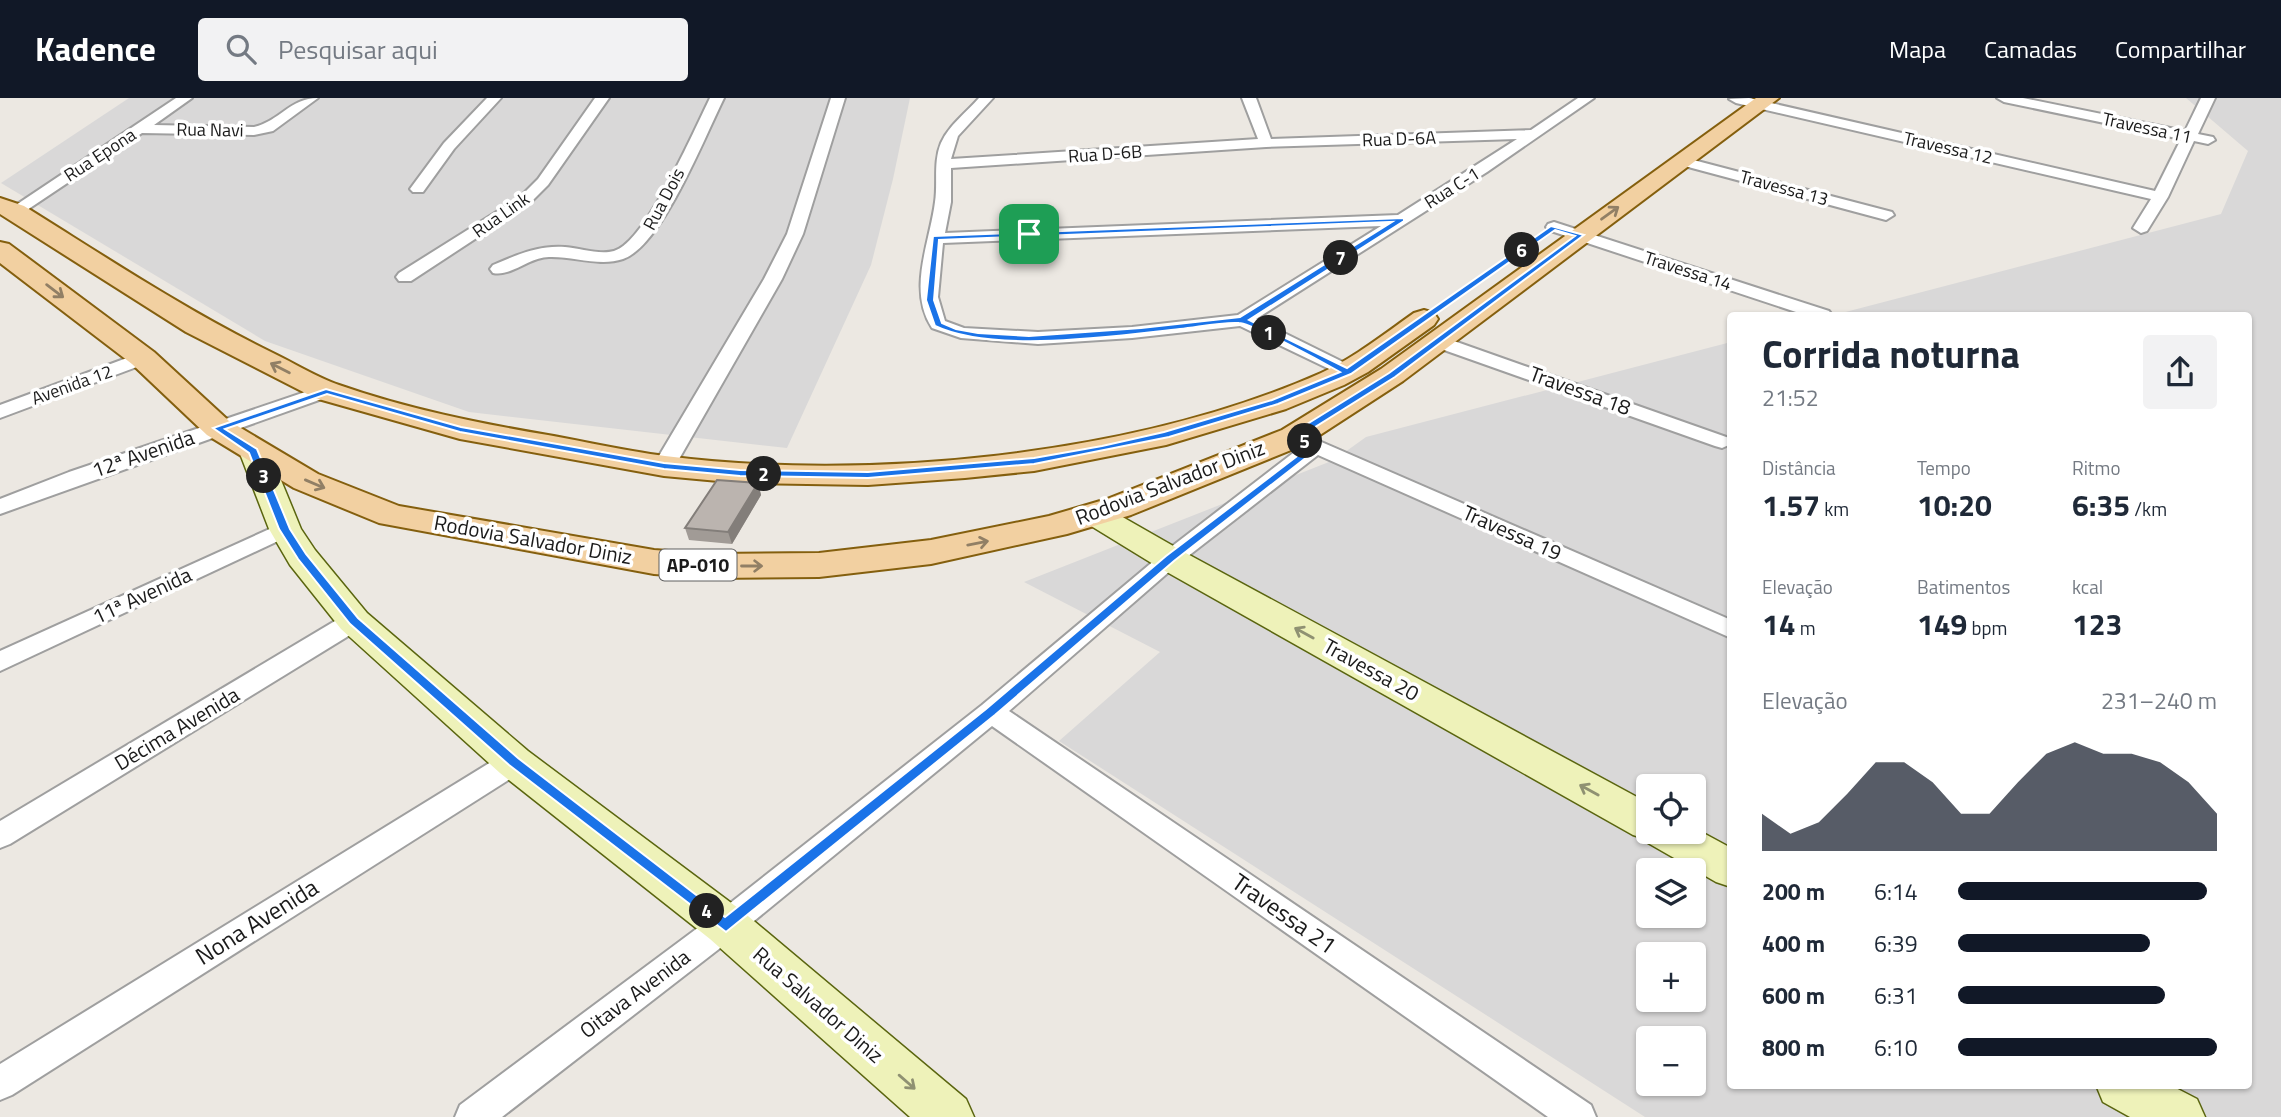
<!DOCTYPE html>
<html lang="pt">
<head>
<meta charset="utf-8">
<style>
	body { margin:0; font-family:"Titillium Web",sans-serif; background:#f2f2f3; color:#1f2937; height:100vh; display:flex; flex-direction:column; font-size:26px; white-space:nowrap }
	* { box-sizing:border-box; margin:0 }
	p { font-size:23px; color:#747a83 }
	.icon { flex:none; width:38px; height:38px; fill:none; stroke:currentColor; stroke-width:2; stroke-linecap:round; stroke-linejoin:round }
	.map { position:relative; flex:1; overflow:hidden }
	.panel { position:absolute; left:1727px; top:214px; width:525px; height:777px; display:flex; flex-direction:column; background:#fff; border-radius:7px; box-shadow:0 2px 5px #0004 }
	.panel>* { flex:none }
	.buttons { position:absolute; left:1636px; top:676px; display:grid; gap:14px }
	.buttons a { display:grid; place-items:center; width:70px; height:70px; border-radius:7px; background:#fff; box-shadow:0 2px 5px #0004; font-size:35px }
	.pin { position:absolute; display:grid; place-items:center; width:60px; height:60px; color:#fff; margin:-30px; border-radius:14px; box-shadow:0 4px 10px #0006 }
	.km { position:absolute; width:35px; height:35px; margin:-18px; border-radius:50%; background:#222; color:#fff; font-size:19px; line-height:35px; text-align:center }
	.round { display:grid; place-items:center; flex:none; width:74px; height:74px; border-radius:7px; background:#f2f2f3 }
	.head { display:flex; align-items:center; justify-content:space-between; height:119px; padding:0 35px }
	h1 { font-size:38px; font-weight:700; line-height:52px }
	.figures { display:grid; grid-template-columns:repeat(3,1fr); gap:10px; height:119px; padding:7px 35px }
	.figures div { display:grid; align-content:center }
	.figures b { font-size:30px; font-weight:700 }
	.figures small { font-size:19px; font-weight:400 }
	.figures p { font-size:19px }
	.chart { height:196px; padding:14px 35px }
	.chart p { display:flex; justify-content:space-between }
	.chart svg { width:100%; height:126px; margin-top:7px; fill:#111827; opacity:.7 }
	ul { padding:0 35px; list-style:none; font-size:23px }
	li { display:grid; grid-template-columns:112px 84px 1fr; align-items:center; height:52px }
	li i { height:18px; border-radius:9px; background:#111827 }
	header { display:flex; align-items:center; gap:42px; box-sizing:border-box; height:98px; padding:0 35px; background:#111827; color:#fff }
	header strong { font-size:33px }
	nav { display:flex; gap:38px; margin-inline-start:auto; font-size:24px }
	.search { width:490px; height:63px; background:#f2f2f3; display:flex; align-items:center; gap:18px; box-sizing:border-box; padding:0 24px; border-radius:7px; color:#747a83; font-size:26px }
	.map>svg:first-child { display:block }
	.residential { fill:#d9d8d8; fill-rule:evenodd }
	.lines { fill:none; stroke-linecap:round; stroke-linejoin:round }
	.street-casing { stroke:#9f9f9f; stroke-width:4 }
	.secondary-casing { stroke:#5a650f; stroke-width:3 }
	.primary-casing { stroke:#845f0e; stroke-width:4 }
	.street { fill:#fff; fill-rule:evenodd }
	.secondary { fill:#eef2b9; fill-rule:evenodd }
	.primary { fill:#f2d0a1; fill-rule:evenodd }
	.wall { fill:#a19b96 }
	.shaded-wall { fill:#837e7a }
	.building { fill:#bbb4af; stroke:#837e7a; stroke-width:2 }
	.oneway { stroke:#917f65 }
	.oneway2 { stroke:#8f9172 }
	.route { fill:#1a73e8; stroke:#fff; stroke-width:2; fill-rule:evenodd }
	.labels { text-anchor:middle; stroke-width:7; stroke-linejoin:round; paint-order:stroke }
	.far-street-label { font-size:18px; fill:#1b1b1b; stroke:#fff }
	.shield { fill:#fff; stroke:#5f5f5f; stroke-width:2 }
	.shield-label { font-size:19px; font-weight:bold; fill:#1b1b1b }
	.street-label { font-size:21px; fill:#1b1b1b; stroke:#fff }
	.near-street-label { font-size:24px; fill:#1b1b1b; stroke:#fff }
</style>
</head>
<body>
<header>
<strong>Kadence</strong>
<div class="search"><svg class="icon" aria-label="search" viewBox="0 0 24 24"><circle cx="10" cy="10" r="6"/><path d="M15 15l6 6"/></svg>Pesquisar aqui</div>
<nav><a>Mapa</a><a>Camadas</a><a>Compartilhar</a></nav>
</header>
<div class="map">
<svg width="2281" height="1019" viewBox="0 0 2281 1019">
	<rect width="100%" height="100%" fill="#ece8e2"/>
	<!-- residential -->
	<g class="residential">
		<polygon points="129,0 910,0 893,81 871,167 787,350 469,314 265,243 1,85"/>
		<path d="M2186 0H2281V1019H1645L1059 643 1160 554 1024 484 1334 362 1366 339 1731 244V987H2249V217H1834L2221 116 2248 53ZM1648 688H1694V733H1648ZM1648 772H1694V817H1648ZM1648 856H1694V901H1648ZM1648 940H1694V985H1648Z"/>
	</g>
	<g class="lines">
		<!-- street casing -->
		<g class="street-casing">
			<g id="street">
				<path d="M176 0H192L154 27 254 29C280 23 290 0 318 0L273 33 254 37 142 35 21 116 15 118 7 113Z"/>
				<polygon points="487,0 501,0 454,51 423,94 413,94 410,91 444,45"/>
				<polygon points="595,0 609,0 548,87 530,105 411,183 399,183 396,179 399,175 520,99 538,81"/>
				<path d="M710 0H724C705 38 662 148 623 161 600 169 572 158 549 159 529 159 511 179 493 175L490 171 493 167C517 157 538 147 565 149 580 150 599 157 614 153 646 144 694 32 710 0Z"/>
				<polygon points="831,0 845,0 803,136 782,181 675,368 672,373 656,373 653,368 764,181 787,136"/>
				<path d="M979 0H993L958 38 951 61 1258 41 1242 0H1256L1271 41 1531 32 1578 0H1594L1487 74 1256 221 1355 270 1358 274 1348 280 1240 228 1132 240 1038 246 961 240 932 230C907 192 930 144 935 104 938 85 933 64 941 45 949 27 966 15 979 0ZM1517 41 1398 117 945 135 951 104V70L1266 49ZM1381 128 1238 217 1132 229 1038 234 964 230 945 223 938 199 943 145Z"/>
				<polygon points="1749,0 2155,93 2181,41 2004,4 1997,0 2023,0 2185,33 2201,0 2215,0 2198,36 2213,39 2215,42 2208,46 2194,43 2168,99 2147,133 2141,135 2133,130 2151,101 1736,5 1729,1"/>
				<polygon points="1682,59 1892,114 1894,117 1886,122 1677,66 1675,63"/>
				<polygon points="1554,124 1829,213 1832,217 1805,217 1548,132 1546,129 1548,126"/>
				<polygon points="1437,237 1729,340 1731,346 1722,350 1715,348 1430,247 1428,243 1430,239"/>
				<polygon points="143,254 152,260 150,264 0,320 0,307"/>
				<polygon points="326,287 333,289 336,293 333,297 0,416 0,401 69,374"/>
				<polygon points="1303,336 1731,522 1731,540 1318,357 1178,466 1009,613 1591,1007 1596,1019 1548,1019 992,628 737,837 502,1019 455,1019 460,1007 715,817 982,607 1162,456 1301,349 1293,342 1296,338"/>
				<polygon points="285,424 293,426 296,431 293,436 0,573 0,553"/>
				<polygon points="354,515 363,517 366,523 363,529 10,746 0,750 0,723 345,517"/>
				<polygon points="514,653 524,656 528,664 524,672 12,997 0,1002 0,966 504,656"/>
			</g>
		</g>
		<!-- secondary casing -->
		<g class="secondary-casing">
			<g id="secondary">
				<polygon points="254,344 265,347 269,353 301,431 315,452 367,515 528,653 742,813 966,1001 974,1019 910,1019 710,841 500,675 341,531 290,467 269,431 239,353 243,347"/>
				<polygon points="1094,406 1105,409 1182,453 1648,705 1648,733 1694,733 1694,730 1731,750 1731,789 1716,784 1648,745 1646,741 1633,737 1158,469 1083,423 1078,416 1083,409"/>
				<polygon points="2096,987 2170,987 2197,1001 2205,1019 2130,1019 2103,1004"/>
			</g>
		</g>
		<!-- primary casing -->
		<g class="primary-casing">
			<g id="primary">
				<polygon points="1756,0 1779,0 1403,283 1306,346 1131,417 1067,436 931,466 819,479 711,480 654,476 379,425 294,390 207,337 132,266 0,165 0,144 9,146 154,254 229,323 318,376 399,408 654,452 711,456 819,455 931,442 1049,418 1107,401 1282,332 1381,271"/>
				<path d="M0 100 24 108C106 159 185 212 273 255 294 265 316 279 339 287 407 311 478 325 548 337 587 344 626 353 665 358 867 384 1134 358 1321 275 1354 260 1384 236 1414 215L1424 212 1434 215 1438 221 1434 227 1368 274 1344 287 1286 311 1166 347 1034 373 965 380 868 387 740 385 664 378 460 341 315 300 186 234 0 116Z"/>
			</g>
		</g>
		<!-- street -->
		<use href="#street" class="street"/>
		<!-- secondary -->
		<use href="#secondary" class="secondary"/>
		<!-- primary -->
		<use href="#primary" class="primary"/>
	</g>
	<!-- wall -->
	<polygon class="wall" points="758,385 761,397 732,446 689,442 685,430"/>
	<!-- shaded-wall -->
	<polygon class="shaded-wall" points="758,385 761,397 732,446 728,434"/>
	<!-- building -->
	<polygon class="building" points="717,382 758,385 728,434 685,430"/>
	<!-- one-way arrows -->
	<defs><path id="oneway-shaft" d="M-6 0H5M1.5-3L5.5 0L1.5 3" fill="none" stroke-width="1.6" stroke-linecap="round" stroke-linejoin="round" transform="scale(1.75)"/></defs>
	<g class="oneway">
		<use href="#oneway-shaft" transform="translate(1610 115) rotate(-36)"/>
		<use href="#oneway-shaft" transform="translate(55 193) rotate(37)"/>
		<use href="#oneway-shaft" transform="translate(280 270) rotate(-153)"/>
		<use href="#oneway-shaft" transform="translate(315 386) rotate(23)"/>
		<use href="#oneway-shaft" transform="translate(978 445) rotate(-11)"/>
		<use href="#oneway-shaft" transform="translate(752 468)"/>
	</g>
	<g class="oneway2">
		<use href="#oneway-shaft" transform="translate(1304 535) rotate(-151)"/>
		<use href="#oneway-shaft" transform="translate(1589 692) rotate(-151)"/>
		<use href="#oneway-shaft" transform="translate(907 984) rotate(41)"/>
	</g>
	<!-- route -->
	<path class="route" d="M1404 120V123L1249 222 1347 270 1551 128 1584 137 1395 279 1301 338 1321 348 1174 463 995 617 726 834 509 667 350 526 298 461 279 431 249 355 213 330 326 291 461 329 664 365 740 372 868 374 1034 360 1102 348 1164 334 1272 302 1340 274C1324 265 1251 225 1239 225 1220 224 1199 229 1180 231 1115 238 994 256 935 228L926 202 933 138ZM1392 124 1240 219 1141 230 1029 238 978 235 956 231 942 225 934 202 939 142ZM1555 132 1575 138 1389 275 1291 336V340L1309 349 1166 458 986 611 725 819 518 660 358 520 306 456 290 431 257 351 225 331 327 296 460 334 664 371 740 378 868 380 1034 366 1169 339 1278 306 1351 276Z"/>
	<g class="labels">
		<!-- far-street labels -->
		<g class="far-street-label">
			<text transform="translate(2147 30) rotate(12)" y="6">Travessa 11</text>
			<text transform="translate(210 32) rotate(1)" y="6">Rua Navi</text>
			<text transform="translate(1399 41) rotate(-2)" y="6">Rua D-6A</text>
			<text transform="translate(1948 50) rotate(13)" y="6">Travessa 12</text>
			<text transform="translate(1105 56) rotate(-4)" y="6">Rua D-6B</text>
			<text transform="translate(100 57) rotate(-33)" y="6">Rua Epona</text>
			<text transform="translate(1452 90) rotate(-32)" y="6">Rua C-1</text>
			<text transform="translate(1784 90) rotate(15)" y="6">Travessa 13</text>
			<text transform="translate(664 101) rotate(-62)" y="6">Rua Dois</text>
			<text transform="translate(501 117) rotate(-35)" y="6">Rua Link</text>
			<text transform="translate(1688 173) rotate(18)" y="6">Travessa 14</text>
			<text transform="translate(72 287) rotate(-20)" y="6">Avenida 12</text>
		</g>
		<!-- shield labels -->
		<rect class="shield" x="659.5" y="451.5" width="77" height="31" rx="5"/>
		<g class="shield-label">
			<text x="698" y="474">AP-010</text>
		</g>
		<!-- street labels -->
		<g class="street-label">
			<text transform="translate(1580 293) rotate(20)" y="7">Travessa 18</text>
			<text transform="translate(143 356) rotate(-19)" y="7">12ª Avenida</text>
			<text transform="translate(1170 385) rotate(-21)" y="7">Rodovia Salvador Diniz</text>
			<text transform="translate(1512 435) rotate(24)" y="7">Travessa 19</text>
			<text transform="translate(533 442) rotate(10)" y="7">Rodovia Salvador Diniz</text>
			<text transform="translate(142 498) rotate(-25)" y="7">11ª Avenida</text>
			<text transform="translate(1371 572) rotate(29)" y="7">Travessa 20</text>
			<text transform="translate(177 631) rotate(-31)" y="7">Décima Avenida</text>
			<text transform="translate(635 896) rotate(-37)" y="7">Oitava Avenida</text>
			<text transform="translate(818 907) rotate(41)" y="7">Rua Salvador Diniz</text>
		</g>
		<!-- near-street labels -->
		<g class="near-street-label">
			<text transform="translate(1284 816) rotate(35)" y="8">Travessa 21</text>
			<text transform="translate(257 824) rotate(-32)" y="8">Nona Avenida</text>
		</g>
	</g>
</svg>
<div class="buttons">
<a><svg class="icon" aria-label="locate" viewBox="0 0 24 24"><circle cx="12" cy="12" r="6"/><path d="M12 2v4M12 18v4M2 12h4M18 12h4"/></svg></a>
<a><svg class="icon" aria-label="layers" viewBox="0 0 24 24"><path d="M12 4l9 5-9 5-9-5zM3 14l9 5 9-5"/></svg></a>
<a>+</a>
<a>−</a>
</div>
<div class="pin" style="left:1029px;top:136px;background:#1e9e55"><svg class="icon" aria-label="arrive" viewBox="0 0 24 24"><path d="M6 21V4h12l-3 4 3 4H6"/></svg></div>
<b class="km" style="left:1269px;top:235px">1</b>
<b class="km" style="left:764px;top:376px">2</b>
<b class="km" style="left:264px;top:378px">3</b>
<b class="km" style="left:707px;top:813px">4</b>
<b class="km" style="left:1305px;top:343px">5</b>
<b class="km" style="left:1522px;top:152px">6</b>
<b class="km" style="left:1341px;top:160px">7</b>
<section class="panel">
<div class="head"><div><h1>Corrida noturna</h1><p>21:52</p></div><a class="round"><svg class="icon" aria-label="share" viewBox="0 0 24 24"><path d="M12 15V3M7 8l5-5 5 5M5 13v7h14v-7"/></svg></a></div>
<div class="figures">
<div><p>Distância</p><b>1.57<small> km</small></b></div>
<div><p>Tempo</p><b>10:20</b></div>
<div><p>Ritmo</p><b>6:35<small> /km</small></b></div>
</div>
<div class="figures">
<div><p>Elevação</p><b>14<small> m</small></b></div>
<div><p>Batimentos</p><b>149<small> bpm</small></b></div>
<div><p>kcal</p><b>123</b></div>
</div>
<div class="chart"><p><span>Elevação</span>231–240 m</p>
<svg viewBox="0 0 160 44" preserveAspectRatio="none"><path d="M0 44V31L10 38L20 34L30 24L40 13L50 13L60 20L70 31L80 31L90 20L100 10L110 6L120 10L130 10L140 13L150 20L160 31V44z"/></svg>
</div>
<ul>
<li><b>200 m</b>6:14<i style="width:96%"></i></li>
<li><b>400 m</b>6:39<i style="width:74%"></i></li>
<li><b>600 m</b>6:31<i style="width:80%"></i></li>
<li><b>800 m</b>6:10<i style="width:100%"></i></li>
</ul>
</section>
</div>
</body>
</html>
